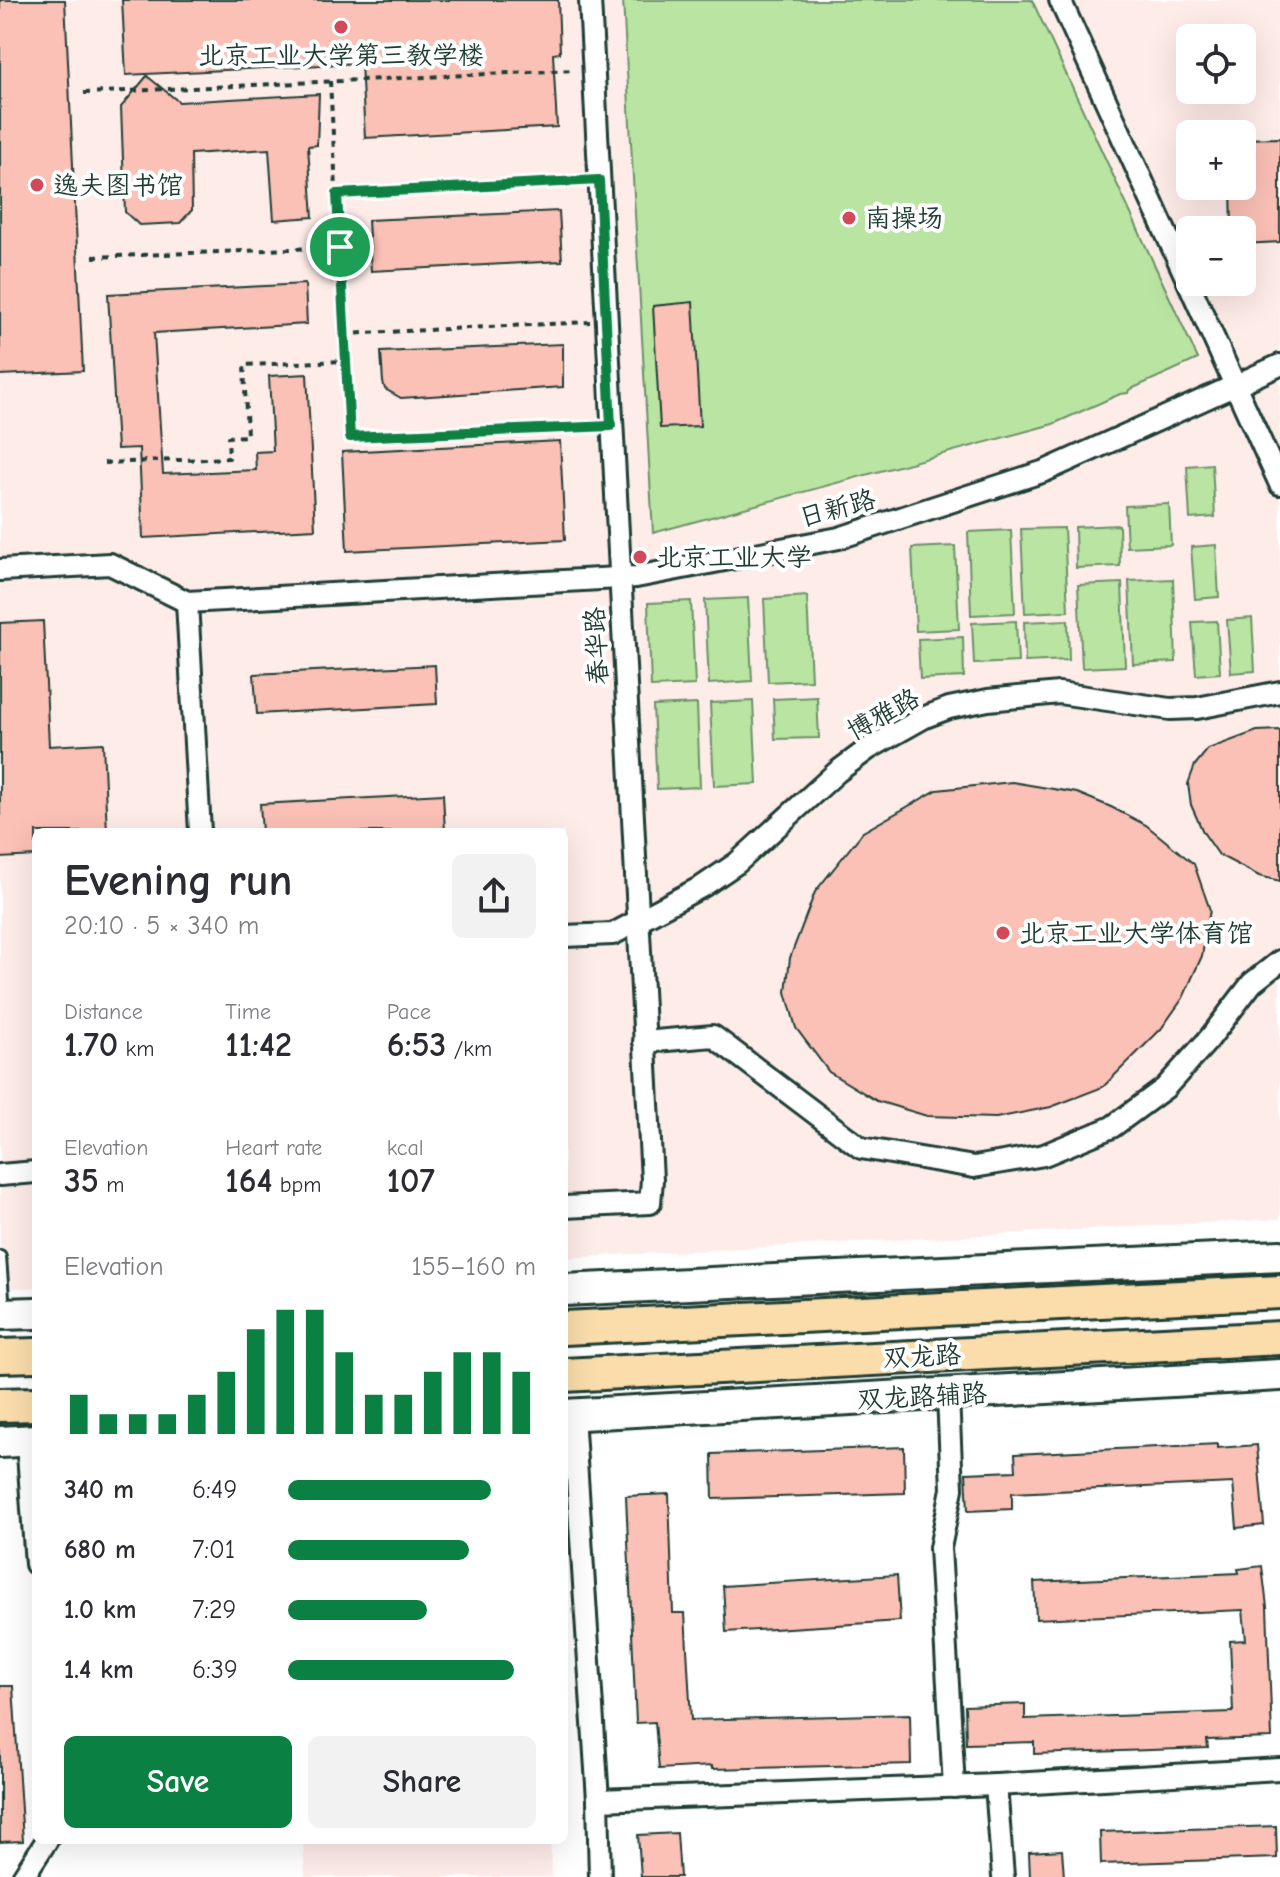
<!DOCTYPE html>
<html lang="en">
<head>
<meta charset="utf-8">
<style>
	body { margin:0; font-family:"Comic Neue","LXGW WenKai TC",sans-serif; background:#f2f2f3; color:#2b2b33; height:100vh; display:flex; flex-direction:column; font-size:30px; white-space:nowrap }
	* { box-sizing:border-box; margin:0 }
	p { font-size:26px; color:#7c7c81 }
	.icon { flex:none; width:44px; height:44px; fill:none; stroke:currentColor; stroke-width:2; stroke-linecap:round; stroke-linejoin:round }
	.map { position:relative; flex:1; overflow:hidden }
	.panel { position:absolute; left:32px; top:828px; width:536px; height:1016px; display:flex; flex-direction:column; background:#fff; border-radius:12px; box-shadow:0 8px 32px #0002 }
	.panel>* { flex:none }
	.tools { position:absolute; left:1176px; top:24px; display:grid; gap:16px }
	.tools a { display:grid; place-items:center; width:80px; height:80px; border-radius:12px; background:#fff; box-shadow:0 8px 32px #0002; font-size:40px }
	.pin { position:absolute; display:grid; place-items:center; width:68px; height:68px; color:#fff; margin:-34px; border:4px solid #fff; border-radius:50%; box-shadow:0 2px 8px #0007 }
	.round { display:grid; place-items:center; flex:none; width:84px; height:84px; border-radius:12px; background:#f2f2f3 }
	.head { display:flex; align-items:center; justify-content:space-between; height:136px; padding:0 32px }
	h1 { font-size:44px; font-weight:800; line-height:60px }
	.figures { display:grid; grid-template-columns:repeat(3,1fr); gap:12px; height:136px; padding:8px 32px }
	.figures div { display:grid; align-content:center }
	.figures b { font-size:34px; font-weight:800 }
	.figures small { font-size:22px; font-weight:400 }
	.figures p { font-size:22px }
	.chart { height:224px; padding:16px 32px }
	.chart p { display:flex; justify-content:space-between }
	.chart svg { width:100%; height:144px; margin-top:8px; stroke:#0b8043; stroke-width:6 }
	.action { display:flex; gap:16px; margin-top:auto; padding:16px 32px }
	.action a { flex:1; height:92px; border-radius:12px; background:#0b8043; color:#fff; font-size:32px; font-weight:800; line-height:92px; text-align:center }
	.action a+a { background:#f2f2f3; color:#2b2b33 }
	ul { padding:0 32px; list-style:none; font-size:26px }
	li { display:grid; grid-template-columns:128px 96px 1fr; align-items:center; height:60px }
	li i { height:20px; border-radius:10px; background:#0b8043 }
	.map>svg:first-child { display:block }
	.built { fill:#feece9; fill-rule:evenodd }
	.green { fill:#b9e4a1; stroke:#6c906a; stroke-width:2 }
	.building { fill:#fbc0b6; stroke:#1f3d34; stroke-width:2 }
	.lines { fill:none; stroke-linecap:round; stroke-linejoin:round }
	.lane-casing { stroke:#1f3d34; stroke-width:16 }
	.street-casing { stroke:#1f3d34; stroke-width:26 }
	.secondary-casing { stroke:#1f3d34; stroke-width:36 }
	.primary-casing { stroke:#1f3d34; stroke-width:38 }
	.path { stroke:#1f3d34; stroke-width:4; stroke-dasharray:6 6; stroke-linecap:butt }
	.lane { stroke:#fff; stroke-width:10 }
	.street { stroke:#fff; stroke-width:20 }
	.secondary { stroke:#fff; stroke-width:30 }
	.primary { stroke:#faddab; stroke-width:32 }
	.route-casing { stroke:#fff; stroke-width:16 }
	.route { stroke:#0b8043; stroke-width:10 }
	.poi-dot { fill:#d1495b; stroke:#fff; stroke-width:3 }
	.labels { text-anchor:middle; stroke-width:8; stroke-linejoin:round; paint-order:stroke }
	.poi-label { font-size:26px; fill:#1f3d34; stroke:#fff; text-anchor:start }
	.street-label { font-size:26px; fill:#1f3d34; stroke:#fff }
</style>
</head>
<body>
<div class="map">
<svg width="1280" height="1877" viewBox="0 0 1280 1877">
	<rect width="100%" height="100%" fill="#fff"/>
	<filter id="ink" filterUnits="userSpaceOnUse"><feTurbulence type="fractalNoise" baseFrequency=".0125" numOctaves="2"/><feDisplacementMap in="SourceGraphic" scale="16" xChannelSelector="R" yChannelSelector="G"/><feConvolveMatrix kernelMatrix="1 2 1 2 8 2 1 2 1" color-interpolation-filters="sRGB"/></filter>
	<g filter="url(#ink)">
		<!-- built -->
		<g class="built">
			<path d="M0 0H1280V1219L564 1258V832H36V1287L0 1289ZM1190 38H1242V90H1190ZM1190 134H1242V186H1190ZM1190 230H1242V282H1190Z"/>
			<polygon points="303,1840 550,1840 552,1877 305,1877"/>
		</g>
		<!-- green -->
		<g class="green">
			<polygon points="623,0 1032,0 1198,359 1129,390 1128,393 1120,394 1053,424 653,533"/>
			<polygon points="1212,464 1215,517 1190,519 1187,466"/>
			<polygon points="1169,504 1171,545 1127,547 1125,506"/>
			<polygon points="1119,525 1120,566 1076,568 1075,527"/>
			<polygon points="1064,528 1068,611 1025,613 1021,529"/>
			<polygon points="1011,530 1015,613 971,615 968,532"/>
			<polygon points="1216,545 1219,597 1195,599 1191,547"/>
			<polygon points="955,546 959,629 916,631 912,548"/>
			<polygon points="1173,579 1176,662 1133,664 1129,581"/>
			<polygon points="1122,583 1125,666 1082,668 1078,585"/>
			<polygon points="807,596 811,680 768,682 764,599"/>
			<polygon points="748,598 752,681 709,684 705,600"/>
			<polygon points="691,601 695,685 651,687 648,603"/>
			<polygon points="1252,618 1255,671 1231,673 1227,620"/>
			<polygon points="1068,620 1069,660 1025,662 1024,622"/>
			<polygon points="1016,621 1018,662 974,664 972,623"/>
			<polygon points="1217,621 1220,673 1196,675 1192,622"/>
			<polygon points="963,637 964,677 920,679 918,639"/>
			<polygon points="817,697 819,738 775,739 773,699"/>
			<polygon points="753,701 757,784 714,786 710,703"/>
			<polygon points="697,704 700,787 657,789 653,706"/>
		</g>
		<!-- building -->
		<g class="building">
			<polygon points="0,0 65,0 83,371 0,375"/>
			<polygon points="122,0 558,0 560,53 553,54 557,127 365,138 361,63 126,75"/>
			<polygon points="147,76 179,102 319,94 317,145 308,146 313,217 274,220 269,149 191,154 192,210 180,223 139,225 125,212 121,107"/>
			<polygon points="1280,138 1280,242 1242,244 1242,230 1232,230 1231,186 1242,186 1242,139"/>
			<polygon points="559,211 562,261 371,271 368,220"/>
			<polygon points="305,284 307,324 154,333 163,474 256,470 255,452 273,451 269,376 307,374 315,529 143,538 139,448 117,449 108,294"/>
			<polygon points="693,302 700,426 660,428 653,306"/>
			<polygon points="563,344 563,387 401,398 385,389 383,382 381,352"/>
			<polygon points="560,441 565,540 347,551 342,452"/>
			<polygon points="43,621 49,746 103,743 107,832 36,832 36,856 0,858 0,623"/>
			<polygon points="435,665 437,704 257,714 254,674"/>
			<polygon points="1280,730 1280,881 1259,876 1219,855 1203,832 1191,805 1188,784 1195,765 1208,749 1257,731"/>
			<polygon points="1012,782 1077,793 1111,807 1146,825 1194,864 1210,910 1202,956 1183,998 1161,1029 1103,1087 1051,1107 996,1118 927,1116 877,1101 829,1072 796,1028 786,992 790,958 815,892 863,832 937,790"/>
			<polygon points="443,794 445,832 262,832 260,804"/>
			<polygon points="1218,1444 1218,1448 1257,1445 1264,1525 1237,1528 1233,1483 1012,1493 1012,1509 968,1511 966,1473 1016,1471 1015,1454"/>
			<polygon points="904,1447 905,1493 713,1499 712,1454"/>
			<polygon points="669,1494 673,1613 685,1613 691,1720 910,1714 911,1764 712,1769 712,1766 659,1769 655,1722 636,1723 626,1496"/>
			<polygon points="1262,1566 1267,1607 1272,1738 1207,1740 1208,1748 1034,1754 1034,1742 966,1744 965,1706 1025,1704 1025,1719 1233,1712 1230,1641 1246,1640 1243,1610 1036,1619 1034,1582 1239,1573 1238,1569"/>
			<polygon points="897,1575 900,1621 726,1632 723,1586"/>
			<polygon points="0,1686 13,1686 23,1841 0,1842"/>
			<polygon points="1276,1826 1277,1858 1101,1864 1100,1832"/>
			<polygon points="677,1833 680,1877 641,1877 638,1835"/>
			<polygon points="1062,1850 1064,1877 1030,1877 1029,1852"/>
		</g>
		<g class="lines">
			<!-- lane casing -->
			<g class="lane-casing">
				<polyline id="lane" points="0,1257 4,1311"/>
			</g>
			<!-- street casing -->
			<g class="street-casing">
				<g id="street">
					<polyline points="1060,0 1280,484"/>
					<polyline points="0,570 110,564 187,602 200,832"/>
					<polyline points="187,602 636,577 839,538 1045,471 1280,365"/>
					<polyline points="564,936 613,934 703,886 737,863 837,772 868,749 925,717 949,708 988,700 1059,693 1170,709 1197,708 1280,692"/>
					<polyline points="644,1042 713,1036 861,1148 974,1167 1044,1155 1112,1127 1165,1088 1209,1039 1252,983 1280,961"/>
					<polyline points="0,1175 36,1172"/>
					<polyline points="564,1207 650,1203 652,1180 590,0"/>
					<polyline points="948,1395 952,1489 940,1548 954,1787"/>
					<polyline points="573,1415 598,1800 600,1877"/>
					<polyline points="27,1440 36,1564"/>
					<polyline points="996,1785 1003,1877"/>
					<polyline points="598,1800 996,1785 1280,1769"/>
					<polyline points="23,1877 47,1840"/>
				</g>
			</g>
			<!-- secondary casing -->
			<g class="secondary-casing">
				<g id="secondary">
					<polyline points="564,1290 1280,1256"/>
					<polyline points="0,1314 36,1313"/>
					<polyline points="564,1415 1280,1375"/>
					<polyline points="0,1442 36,1440"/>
				</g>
			</g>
			<!-- primary casing -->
			<g class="primary-casing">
				<g id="primary">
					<polyline points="564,1328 1280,1292"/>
					<polyline points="0,1356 36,1355"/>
					<polyline points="564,1375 1280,1338"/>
					<polyline points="0,1405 36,1404"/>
				</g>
			</g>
			<!-- path -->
			<g class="path">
				<polyline points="330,81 350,437 595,427"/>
				<polyline points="84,93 573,70"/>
				<polyline points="337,194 582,181"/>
				<polyline points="93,257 340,247"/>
				<polyline points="345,334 590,322"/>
				<polyline points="104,463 229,458 228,437 247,436 244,365 346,361"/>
			</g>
			<!-- lane -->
			<use href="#lane" class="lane"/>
			<!-- street -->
			<use href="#street" class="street"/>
			<!-- secondary -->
			<use href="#secondary" class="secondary"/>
			<!-- primary -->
			<use href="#primary" class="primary"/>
		</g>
	</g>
	<g class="lines" filter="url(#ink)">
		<!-- route casing -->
		<g class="route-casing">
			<polygon id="route" points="599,180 611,426 350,437 337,194"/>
		</g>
		<!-- route -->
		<use href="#route" class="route"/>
	</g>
	<!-- markers -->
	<g class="poi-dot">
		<circle cx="341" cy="27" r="8"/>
		<circle cx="37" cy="185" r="8"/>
		<circle cx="849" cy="218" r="8"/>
		<circle cx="640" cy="557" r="8"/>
		<circle cx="1003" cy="933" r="8"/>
	</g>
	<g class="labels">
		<!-- poi labels -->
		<g class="poi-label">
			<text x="341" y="64" text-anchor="middle">北京工业大学第三教学楼</text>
			<text x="53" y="194">逸夫图书馆</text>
			<text x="865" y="227">南操场</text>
			<text x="656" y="566">北京工业大学</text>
			<text x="1019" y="942">北京工业大学体育馆</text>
		</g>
		<!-- street labels -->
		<g class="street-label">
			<text transform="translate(837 508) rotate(-15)" y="9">日新路</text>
			<text transform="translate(596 646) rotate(-93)" y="9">春华路</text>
			<text transform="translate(883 714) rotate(-29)" y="9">博雅路</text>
			<text transform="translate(922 1356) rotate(-3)" y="9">双龙路</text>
			<text transform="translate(922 1396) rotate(-3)" y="9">双龙路辅路</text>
		</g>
	</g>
</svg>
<div class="tools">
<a><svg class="icon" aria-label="locate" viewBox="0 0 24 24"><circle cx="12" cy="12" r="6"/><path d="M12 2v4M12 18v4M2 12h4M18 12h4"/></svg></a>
<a>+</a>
<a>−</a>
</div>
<div class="pin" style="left:340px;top:247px;background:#1e9e55"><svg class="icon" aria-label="arrive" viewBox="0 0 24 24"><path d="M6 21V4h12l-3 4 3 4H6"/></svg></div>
<section class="panel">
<div class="head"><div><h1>Evening run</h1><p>20:10 · 5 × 340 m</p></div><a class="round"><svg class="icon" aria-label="share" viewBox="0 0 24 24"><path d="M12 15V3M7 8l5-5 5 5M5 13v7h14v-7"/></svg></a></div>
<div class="figures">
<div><p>Distance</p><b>1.70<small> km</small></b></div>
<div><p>Time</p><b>11:42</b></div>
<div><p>Pace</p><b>6:53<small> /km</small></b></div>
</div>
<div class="figures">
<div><p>Elevation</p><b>35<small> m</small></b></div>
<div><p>Heart rate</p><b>164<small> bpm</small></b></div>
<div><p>kcal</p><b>107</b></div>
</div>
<div class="chart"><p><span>Elevation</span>155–160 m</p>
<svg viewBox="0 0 160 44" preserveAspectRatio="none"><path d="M5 44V32M15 44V38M25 44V38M35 44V38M45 44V32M55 44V25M65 44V12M75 44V6M85 44V6M95 44V19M105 44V32M115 44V32M125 44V25M135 44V19M145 44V19M155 44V25"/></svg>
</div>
<ul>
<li><b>340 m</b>6:49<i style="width:82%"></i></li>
<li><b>680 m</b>7:01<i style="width:73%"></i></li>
<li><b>1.0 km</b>7:29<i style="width:56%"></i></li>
<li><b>1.4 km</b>6:39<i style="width:91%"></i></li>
</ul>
<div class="action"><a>Save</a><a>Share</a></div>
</section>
</div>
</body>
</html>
